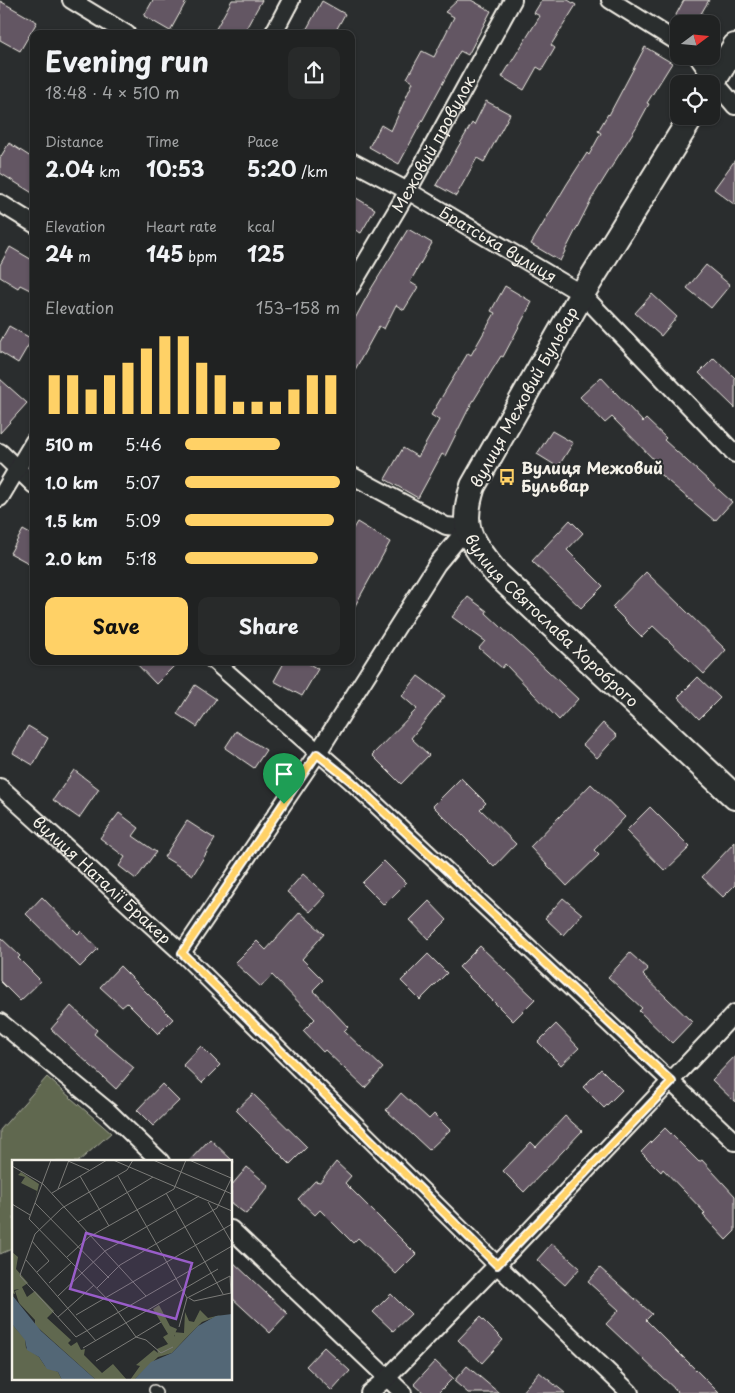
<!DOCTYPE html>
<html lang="en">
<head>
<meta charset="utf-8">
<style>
	body { margin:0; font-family:"Playpen Sans",sans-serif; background:#282a2a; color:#f1f3f6; height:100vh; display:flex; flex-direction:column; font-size:19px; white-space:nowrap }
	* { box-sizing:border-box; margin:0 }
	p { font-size:16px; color:#a2a4a5 }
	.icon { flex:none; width:28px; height:28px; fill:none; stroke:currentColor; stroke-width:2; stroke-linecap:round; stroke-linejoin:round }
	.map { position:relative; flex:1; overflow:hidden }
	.sheet { position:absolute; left:30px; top:30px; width:325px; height:635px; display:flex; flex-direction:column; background:#202222; border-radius:10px; box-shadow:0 1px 4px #0004,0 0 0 1px #3d3f40 }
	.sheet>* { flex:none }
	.needle { width:32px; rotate:74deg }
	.fabs { position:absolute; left:670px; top:15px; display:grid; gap:10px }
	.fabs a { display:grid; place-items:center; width:50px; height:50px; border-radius:10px; background:#202222; box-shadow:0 1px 4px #0004,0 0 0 1px #3d3f40; font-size:25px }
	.pin { position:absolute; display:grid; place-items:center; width:42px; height:42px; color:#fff; margin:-51px -21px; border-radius:50% 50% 50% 0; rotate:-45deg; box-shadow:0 0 5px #0007 }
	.pin .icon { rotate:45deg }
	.round { display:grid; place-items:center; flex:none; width:52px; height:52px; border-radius:10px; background:#282a2a }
	.head { display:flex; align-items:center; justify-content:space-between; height:85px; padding:0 15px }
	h1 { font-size:28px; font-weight:700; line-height:38px }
	.stats { display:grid; grid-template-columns:repeat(3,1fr); gap:8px; height:85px; padding:5px 15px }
	.stats div { display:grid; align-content:center }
	.stats b { font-size:21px; font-weight:700 }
	.stats small { font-size:14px; font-weight:400 }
	.stats p { font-size:14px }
	.chart { height:140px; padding:10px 15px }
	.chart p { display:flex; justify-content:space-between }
	.chart svg { width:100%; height:90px; margin-top:5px; stroke:#ffd166; stroke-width:6 }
	.primary-button { display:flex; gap:10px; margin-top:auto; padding:10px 15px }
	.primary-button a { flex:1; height:58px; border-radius:10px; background:#ffd166; color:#111; font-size:20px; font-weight:700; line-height:58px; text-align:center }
	.primary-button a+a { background:#282a2a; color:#f1f3f6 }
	ul { padding:0 15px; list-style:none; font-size:16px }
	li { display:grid; grid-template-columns:80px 60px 1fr; align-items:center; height:38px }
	li i { height:12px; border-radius:6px; background:#ffd166 }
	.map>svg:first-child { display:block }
	.grass { fill:#60684f; stroke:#aaac9c }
	.building { fill:#645764; stroke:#f4f1e8 }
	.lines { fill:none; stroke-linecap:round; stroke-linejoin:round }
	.lane-casing { stroke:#f4f1e8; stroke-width:12 }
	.street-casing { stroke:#f4f1e8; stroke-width:20 }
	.secondary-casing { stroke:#f4f1e8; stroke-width:28 }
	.lane { stroke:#2a2d2e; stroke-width:9 }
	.street { stroke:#2a2d2e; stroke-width:16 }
	.secondary { stroke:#2a2d2e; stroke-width:24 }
	.route-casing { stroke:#fff; stroke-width:10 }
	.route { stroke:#ffd166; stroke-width:6 }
	.labels { text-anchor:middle; stroke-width:4; stroke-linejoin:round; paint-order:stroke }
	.street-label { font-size:16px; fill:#f4f1e8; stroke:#2a2d2e }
	.poi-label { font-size:16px; font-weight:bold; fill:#f4f1e8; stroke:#2a2d2e; text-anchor:start }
	.inset-road { fill:none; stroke:#7b7b78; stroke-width:1 }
	.view { fill:#995dc9; fill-opacity:0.15; stroke:#995dc9; stroke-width:2.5 }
	.inset-edge { fill:none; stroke:#f4f1e8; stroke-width:2.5 }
</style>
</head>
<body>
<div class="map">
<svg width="735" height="1393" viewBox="0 0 735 1393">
	<rect width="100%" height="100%" fill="#2a2d2e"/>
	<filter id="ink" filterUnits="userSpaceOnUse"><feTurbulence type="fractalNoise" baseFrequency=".02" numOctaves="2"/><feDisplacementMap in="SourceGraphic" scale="10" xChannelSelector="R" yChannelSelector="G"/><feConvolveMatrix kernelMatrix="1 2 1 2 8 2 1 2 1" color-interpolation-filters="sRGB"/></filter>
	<g filter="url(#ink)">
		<!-- grass -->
		<polygon class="grass" points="47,1077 111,1133 78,1162 14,1162 14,1248 0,1254 0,1130"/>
		<!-- building -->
		<g class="building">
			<polygon points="153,0 187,0 170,31 144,16"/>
			<polygon points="232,0 262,0 243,34 213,34"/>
			<polygon points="458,0 471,0 491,11 468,55 460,51 399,164 369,147 381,125 391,131 413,82 407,78 422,51 434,57 454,17 445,12"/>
			<polygon points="542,0 568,0 576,5 551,45 555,48 542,70 537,67 524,90 502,77 540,16 534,13"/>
			<polygon points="684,0 709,0 695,24 671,24"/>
			<polygon points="0,1 37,22 20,51 0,40"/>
			<polygon points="322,1 345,14 334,34 304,34"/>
			<polygon points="645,47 672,63 647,103 649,104 637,126 592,198 560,261 531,244 567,184 587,153 589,155 601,133 598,131 608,114 609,115"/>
			<polygon points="486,101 510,114 484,162 477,158 456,196 436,185 472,123 474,125"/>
			<polygon points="9,143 34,159 34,194 0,173 0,158"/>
			<polygon points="735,160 735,205 714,189"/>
			<polygon points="351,195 375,209 361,233 351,228"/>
			<polygon points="408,229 432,243 410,282 418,287 404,310 396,305 384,329 379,326 351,377 351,326 371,289"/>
			<polygon points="10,247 34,261 34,292 20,285 18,288 0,277 0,265"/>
			<polygon points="706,265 730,285 711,308 687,288"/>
			<polygon points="505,286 532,302 503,357 501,356 469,408 445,456 442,454 418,498 385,479 403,448 418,457 439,420 431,415 468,353 471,355 495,313 491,311"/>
			<polygon points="652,294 677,317 661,336 635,313"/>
			<polygon points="9,326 32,339 18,363 0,352 0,342"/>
			<polygon points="714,358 735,378 735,408 699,373"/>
			<polygon points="601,377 643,422 646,419 666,438 664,440 732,502 715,521 655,470 659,465 612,417 605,423 580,397"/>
			<polygon points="0,379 27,403 0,433"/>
			<polygon points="552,431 573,443 558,467 537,454"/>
			<polygon points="570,520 583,533 567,550 603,586 581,608 532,561"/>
			<polygon points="357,522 390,542 351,613 351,532"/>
			<polygon points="23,530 34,536 34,566 10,553"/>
			<polygon points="646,572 726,650 704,674 653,626 642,637 612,607"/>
			<polygon points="468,597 487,611 486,613 578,699 559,720 505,664 502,668 479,648 485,641 452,617"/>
			<polygon points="134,661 179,661 156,684"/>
			<polygon points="285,661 304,661 318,669 302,696 274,681"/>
			<polygon points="418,676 445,696 411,738 429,755 401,784 372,755 417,709 402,696"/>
			<polygon points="698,677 720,698 699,719 678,697"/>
			<polygon points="195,685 216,699 197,727 177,714"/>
			<polygon points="603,723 617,736 597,758 583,745"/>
			<polygon points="28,726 48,738 33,765 13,753"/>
			<polygon points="236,731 266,750 254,768 225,748"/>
			<polygon points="74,770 99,789 79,818 53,800"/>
			<polygon points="461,778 486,803 480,809 516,844 494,867 433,806"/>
			<polygon points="591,784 625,817 594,850 599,855 567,886 530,847"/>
			<polygon points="650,807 690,847 665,871 626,831"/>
			<polygon points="119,813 139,828 133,836 156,852 136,879 119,866 125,857 100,838"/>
			<polygon points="187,821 215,839 193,875 164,857"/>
			<polygon points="735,842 735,885 723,897 702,877"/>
			<polygon points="384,861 406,883 384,905 362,883"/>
			<polygon points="303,874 326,895 310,912 287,892"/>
			<polygon points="42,897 78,934 81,931 98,949 80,967 26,914"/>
			<polygon points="563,898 582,914 563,935 545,918"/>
			<polygon points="429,901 447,920 428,939 410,920"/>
			<polygon points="300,912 324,934 302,959 323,980 313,990 348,1027 344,1031 383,1068 365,1088 325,1050 323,1052 303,1031 315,1019 272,975 261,987 235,963 257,941 266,950"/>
			<polygon points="0,937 20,956 18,958 41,981 20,1001 0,981"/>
			<polygon points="480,946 535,999 513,1021 459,967"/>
			<polygon points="630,953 648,969 643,975 692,1022 672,1043 639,1011 642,1008 608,977"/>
			<polygon points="428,954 447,973 420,1000 401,981"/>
			<polygon points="120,966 173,1019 158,1034 127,1003 122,1007 100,987"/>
			<polygon points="71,1006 97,1030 94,1034 134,1068 116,1089 51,1029"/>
			<polygon points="556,1024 579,1048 561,1065 538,1042"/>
			<polygon points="201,1046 220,1065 202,1083 183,1065"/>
			<polygon points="735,1056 735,1102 712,1080"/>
			<polygon points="601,1069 622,1090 604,1108 583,1087"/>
			<polygon points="162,1084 179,1101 153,1126 137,1110"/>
			<polygon points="401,1093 429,1119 434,1114 450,1130 429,1150 386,1110"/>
			<polygon points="253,1094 307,1147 290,1164 236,1110"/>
			<polygon points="565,1116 582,1131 524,1192 503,1171 531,1142 536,1147"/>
			<polygon points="665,1128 699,1162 702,1160 735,1196 735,1231 726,1240 703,1215 705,1213 663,1169 661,1172 641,1152"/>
			<polygon points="210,1139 234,1162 188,1162"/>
			<polygon points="336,1162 351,1176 345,1183 416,1254 396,1274 358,1238 353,1243 320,1210 315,1215 298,1199 315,1181 320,1182"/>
			<polygon points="247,1167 269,1186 246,1214 231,1203 231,1186"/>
			<polygon points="552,1243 580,1268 565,1285 537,1260"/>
			<polygon points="231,1260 288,1314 270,1333 231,1297"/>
			<polygon points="600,1268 652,1314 646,1320 719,1393 679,1393 606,1324 619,1310 588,1282"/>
			<polygon points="391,1294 411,1314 393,1331 373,1312"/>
			<polygon points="480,1317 503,1340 482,1363 458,1340"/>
			<polygon points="324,1347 350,1371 332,1391 306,1366"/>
			<polygon points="435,1361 453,1378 438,1393 424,1393 414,1384"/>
			<polygon points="467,1366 499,1393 468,1393 454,1381"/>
			<polygon points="539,1372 565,1393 521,1393"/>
		</g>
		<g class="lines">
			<!-- lane casing -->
			<g class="lane-casing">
				<polyline id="lane" points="154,1390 157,1393"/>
			</g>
			<!-- street casing -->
			<g class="street-casing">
				<g id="street">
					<polyline points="71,0 127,34"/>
					<polyline points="610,0 679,43"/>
					<polyline points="273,34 291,0"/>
					<polyline points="697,56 714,81 735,106"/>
					<path id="s1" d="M351 161 408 191 582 294 735 454"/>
					<polyline points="0,203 34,224"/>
					<path id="s2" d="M351 287 408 191 513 0"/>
					<polyline points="0,452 34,485"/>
					<polyline points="351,475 446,526 467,528"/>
					<polyline points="0,498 34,441"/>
					<polyline points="214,661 351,781 735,1142"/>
					<path id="s3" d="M0 787 182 953 497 1265 630 1393"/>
					<polyline points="182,953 317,754 437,564 467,528"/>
					<polyline points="0,1022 109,1112 161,1162"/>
					<polyline points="231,1229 403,1393"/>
					<polyline points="369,1393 387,1378 497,1265 735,1013"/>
				</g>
			</g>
			<!-- secondary casing -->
			<g class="secondary-casing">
				<g id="secondary">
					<polyline points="711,85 735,46"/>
					<path id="s4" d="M692 116 582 294 473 486C459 528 470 541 496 573L735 797"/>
				</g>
			</g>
			<!-- lane -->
			<use href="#lane" class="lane"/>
			<!-- street -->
			<use href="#street" class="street"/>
			<!-- secondary -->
			<use href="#secondary" class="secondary"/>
		</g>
	</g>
	<g class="lines" filter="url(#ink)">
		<!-- route casing -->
		<g class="route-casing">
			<polygon id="route" points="317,754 351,781 672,1082 497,1265 182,953"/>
		</g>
		<!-- route -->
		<use href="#route" class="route"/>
	</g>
	<!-- icons -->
	<defs>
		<g id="bus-bare" transform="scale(1.35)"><path d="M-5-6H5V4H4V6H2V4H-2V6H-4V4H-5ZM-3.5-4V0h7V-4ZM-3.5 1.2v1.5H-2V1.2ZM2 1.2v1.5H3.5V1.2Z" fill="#ffd166" stroke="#2a2d2e" stroke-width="2.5" paint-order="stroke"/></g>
	</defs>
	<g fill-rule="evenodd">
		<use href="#bus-bare" x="507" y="477"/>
	</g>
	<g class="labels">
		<!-- street labels -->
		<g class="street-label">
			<text dy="6" stroke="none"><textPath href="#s2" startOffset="165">Межовий провулок</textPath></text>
			<text dy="6" stroke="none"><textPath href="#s1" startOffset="169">Братська вулиця</textPath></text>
			<text transform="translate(524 397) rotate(-61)" y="6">вулиця Межовий Бульвар</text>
			<text dy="6" stroke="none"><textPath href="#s4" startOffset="599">вулиця Святослава Хороброго</textPath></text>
			<text dy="6" stroke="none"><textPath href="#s3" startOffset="138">вулиця Наталії Бракер</textPath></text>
		</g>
		<!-- poi labels -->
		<g class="poi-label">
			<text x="521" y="474">Вулиця Межовий<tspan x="521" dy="18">Бульвар</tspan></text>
		</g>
	</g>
	<!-- overview -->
	<g transform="translate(12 1160)">
		<rect width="220" height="220" fill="#2a2d2e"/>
		<path d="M9 12 27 24 23 41 25 31 9 23 13 17 6 15ZM0 92 6 97 4 109 16 123 10 127 15 137 23 131 42 151 35 158 59 180 56 183 59 186 65 182 69 190 73 189 72 195 90 213 101 204 115 220H84L23 165V160L7 143 3 131 7 129 2 130 3 134 0 133ZM147 145 158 166 165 169 162 176 173 179 160 193 146 197 122 220H118L128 206 124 205 142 190 146 193 145 189 156 184 151 177 156 174 141 149ZM0 164 13 179 14 188 27 197 33 206 46 212 50 220H0Z" fill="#60684f"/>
		<path d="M188 150 196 158 209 155 190 162 173 179H164L161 172 172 173 173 152 177 161 182 162Z" fill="#60684f"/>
		<path d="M0 135 29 171 84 220H50L46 212 35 209 27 197 15 190 13 180 0 164ZM220 154V220H122L139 202 160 193 186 166 204 156Z" fill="#536776"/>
		<path class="inset-road" d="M39 0 17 59 102 146 124 177 134 180 149 193 161 187M101 0 220 51M121 0 115 10 50 48 23 74 9 112 8 116 64 177 220 86M141 0 220 34M177 0 219 18M56 1 77 10M0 6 31 24 134 136M68 16 97 66M106 16 175 138 167 167M46 29 57 0M40 33 95 0M154 33 211 134M196 42 220 83M23 43 97 118M0 44 18 55M66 62 141 17M20 81 37 101 25 112M55 97 77 77 162 29 174 0M14 100 84 181M37 123 60 102M85 128 108 105 205 48 220 17M46 136 93 91 187 36M175 138 218 116 219 133 182 141 177 138M64 155 220 64M46 157 82 125M71 188 206 109M84 201 149 162"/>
		<path class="view" d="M74 73 180 103 164 159 58 129Z"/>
		<rect width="220" height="220" class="inset-edge"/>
	</g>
</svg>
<div class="fabs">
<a><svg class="needle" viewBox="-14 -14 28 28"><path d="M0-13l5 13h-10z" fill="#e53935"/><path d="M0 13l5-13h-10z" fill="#a2a4a5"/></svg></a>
<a><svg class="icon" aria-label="locate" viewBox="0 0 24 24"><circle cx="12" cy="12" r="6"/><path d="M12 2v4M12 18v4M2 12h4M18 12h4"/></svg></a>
</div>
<div class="pin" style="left:284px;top:804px;background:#1e9e55"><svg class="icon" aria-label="arrive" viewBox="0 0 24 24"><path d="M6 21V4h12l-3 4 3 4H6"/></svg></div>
<section class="sheet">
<div class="head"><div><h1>Evening run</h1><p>18:48 · 4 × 510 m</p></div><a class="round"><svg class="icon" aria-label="share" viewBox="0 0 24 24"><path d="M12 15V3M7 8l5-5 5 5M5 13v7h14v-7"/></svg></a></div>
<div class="stats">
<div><p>Distance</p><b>2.04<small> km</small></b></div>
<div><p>Time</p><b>10:53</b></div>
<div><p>Pace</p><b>5:20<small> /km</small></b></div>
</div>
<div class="stats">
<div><p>Elevation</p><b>24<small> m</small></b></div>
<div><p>Heart rate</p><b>145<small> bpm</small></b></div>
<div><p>kcal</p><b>125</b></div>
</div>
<div class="chart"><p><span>Elevation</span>153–158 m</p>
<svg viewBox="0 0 160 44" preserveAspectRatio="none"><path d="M5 44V25M15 44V25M25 44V32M35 44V25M45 44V19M55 44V12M65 44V6M75 44V6M85 44V19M95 44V25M105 44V38M115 44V38M125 44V38M135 44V32M145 44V25M155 44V25"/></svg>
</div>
<ul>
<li><b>510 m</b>5:46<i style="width:61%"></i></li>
<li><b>1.0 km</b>5:07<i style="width:100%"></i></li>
<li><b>1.5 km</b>5:09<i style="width:96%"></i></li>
<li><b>2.0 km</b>5:18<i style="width:86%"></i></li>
</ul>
<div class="primary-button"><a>Save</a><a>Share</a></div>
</section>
</div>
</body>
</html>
